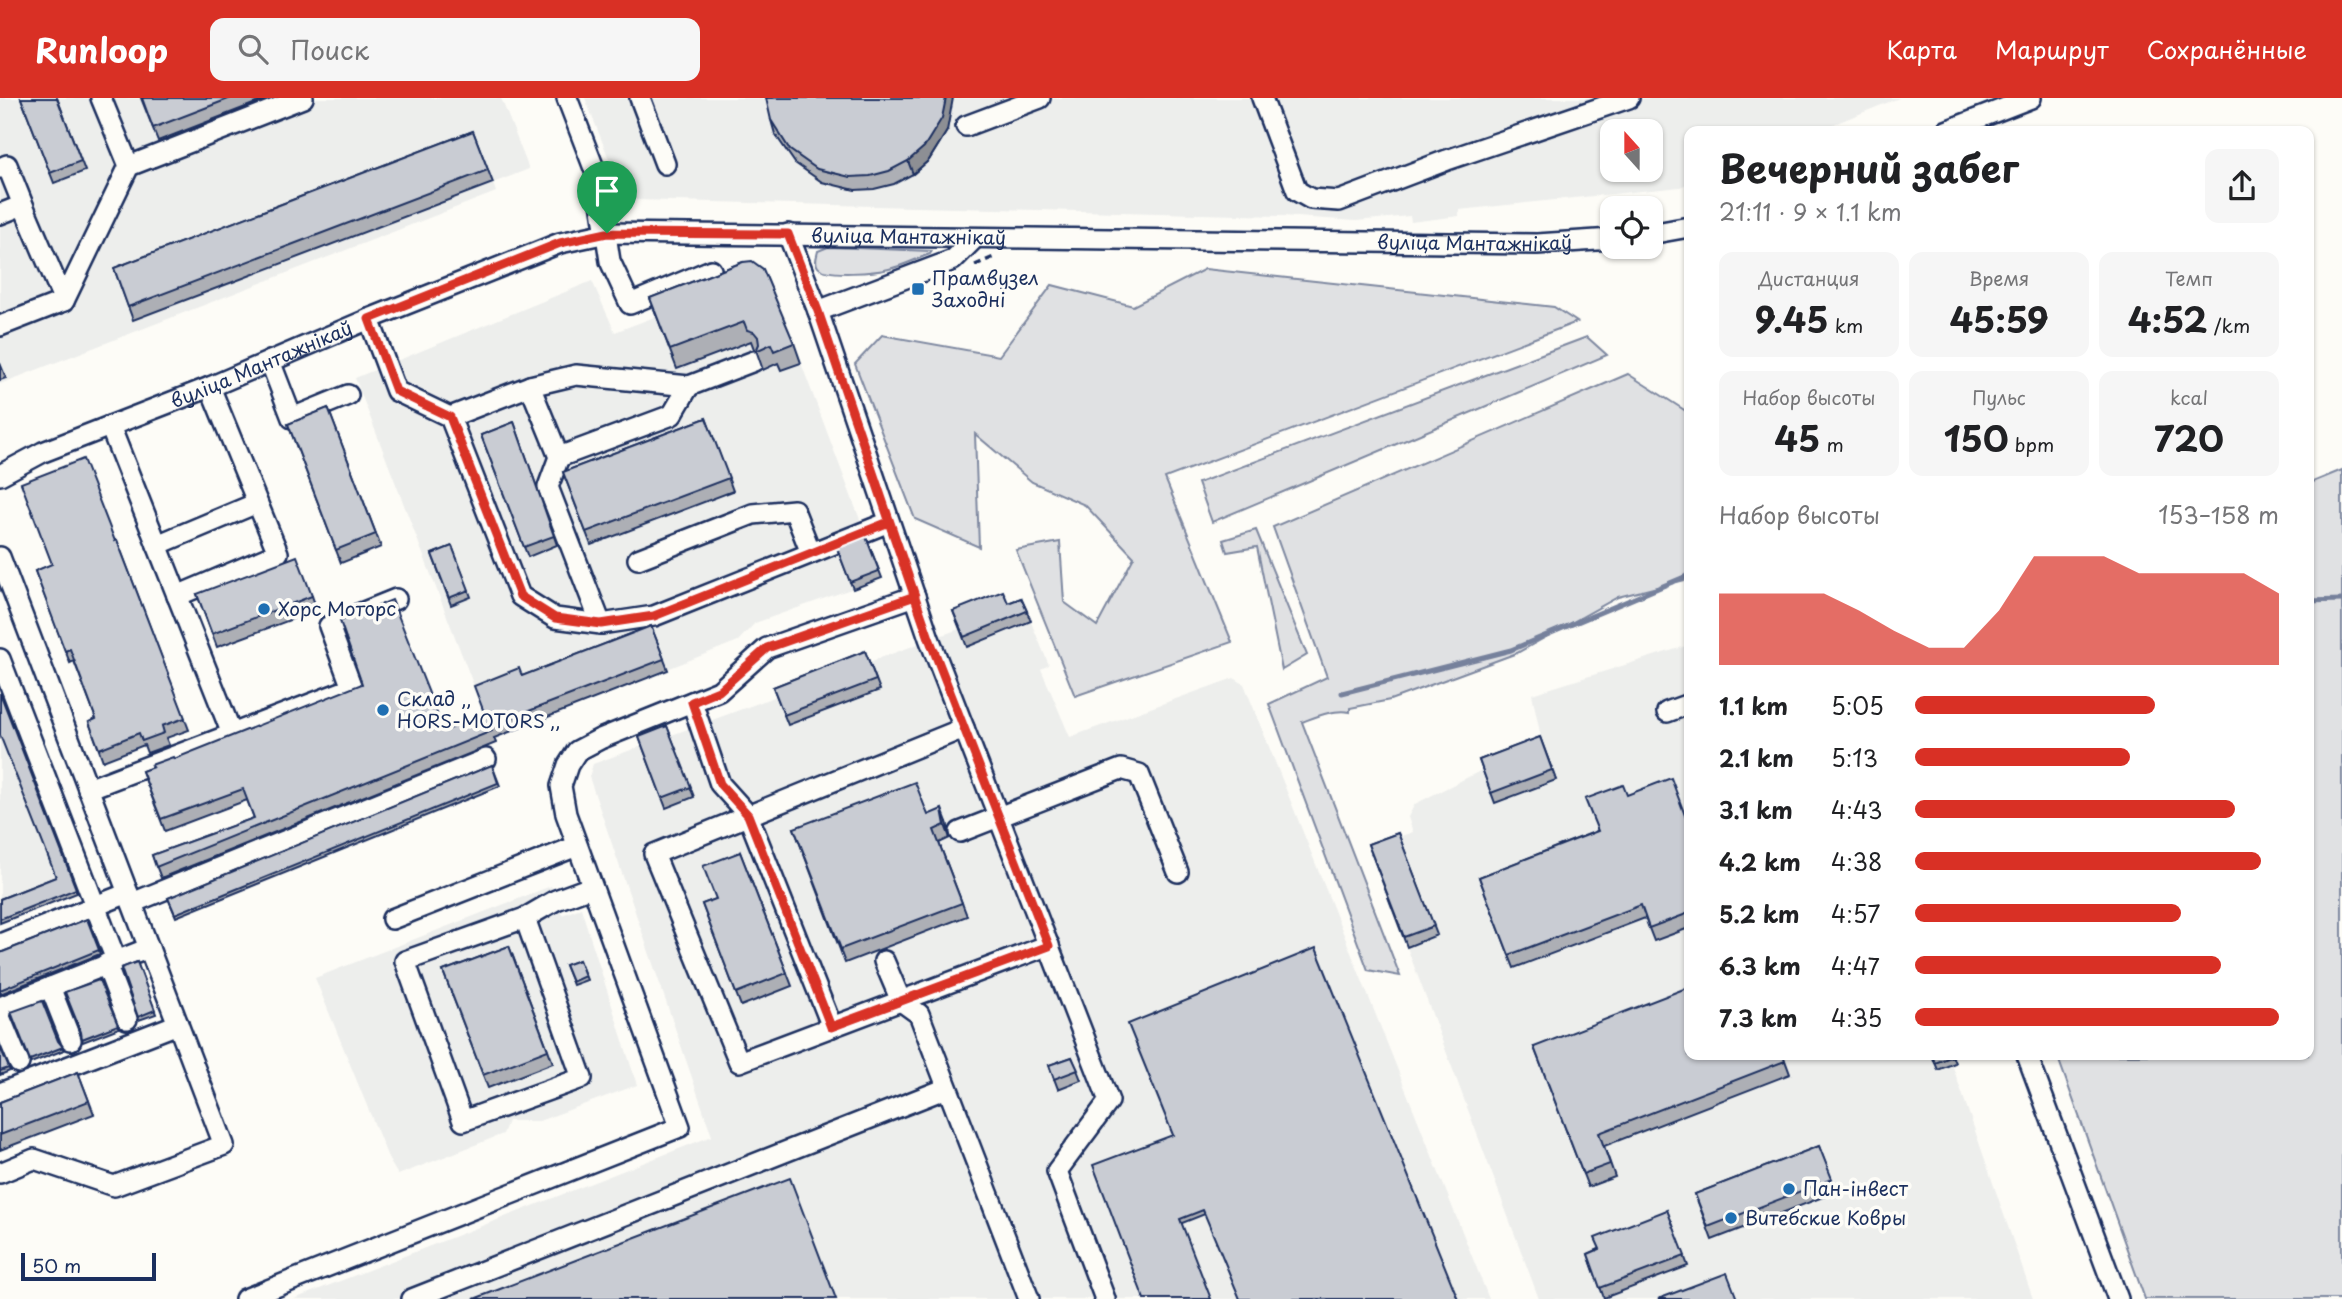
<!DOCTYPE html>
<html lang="ru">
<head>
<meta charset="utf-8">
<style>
	body { margin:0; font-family:"Playpen Sans",sans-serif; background:#f6f6f6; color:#202124; height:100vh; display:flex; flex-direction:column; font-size:26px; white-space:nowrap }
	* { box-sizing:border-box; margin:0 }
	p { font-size:23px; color:#757577 }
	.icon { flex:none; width:38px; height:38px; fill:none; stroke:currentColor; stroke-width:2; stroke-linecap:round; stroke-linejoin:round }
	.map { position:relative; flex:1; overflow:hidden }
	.details { position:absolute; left:1684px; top:28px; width:630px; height:934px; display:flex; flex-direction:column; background:#fff; border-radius:14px; box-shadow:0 2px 5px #0004 }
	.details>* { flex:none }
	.needle { width:46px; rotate:339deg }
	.fabs { position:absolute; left:1600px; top:21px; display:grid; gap:14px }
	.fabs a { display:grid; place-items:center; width:63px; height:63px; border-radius:14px; background:#fff; box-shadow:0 2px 5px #0004; font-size:35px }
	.scale { position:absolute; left:21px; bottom:18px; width:135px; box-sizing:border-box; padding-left:7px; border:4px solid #1b2f5e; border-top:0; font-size:19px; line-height:24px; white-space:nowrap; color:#1b2f5e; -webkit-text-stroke:5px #fdfcf7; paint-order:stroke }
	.pin { position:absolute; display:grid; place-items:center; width:60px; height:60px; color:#fff; margin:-72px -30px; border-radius:50% 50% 50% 0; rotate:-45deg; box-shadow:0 0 7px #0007 }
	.pin .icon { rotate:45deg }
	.round { display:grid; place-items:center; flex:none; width:74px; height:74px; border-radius:14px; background:#f6f6f6 }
	.summary { display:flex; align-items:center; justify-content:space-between; height:119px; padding:0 35px }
	h1 { font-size:38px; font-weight:700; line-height:52px }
	.metrics { display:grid; grid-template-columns:repeat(3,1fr); gap:10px; height:119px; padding:7px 35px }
	.metrics div { display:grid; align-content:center; border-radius:14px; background:#f6f6f6; text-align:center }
	.metrics b { font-size:35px; font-weight:700 }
	.metrics small { font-size:19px; font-weight:400 }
	.metrics p { font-size:19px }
	.chart { height:196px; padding:14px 35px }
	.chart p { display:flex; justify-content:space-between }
	.chart svg { width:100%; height:126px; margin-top:7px; fill:#d93025; opacity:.7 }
	ul { padding:0 35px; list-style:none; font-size:23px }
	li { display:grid; grid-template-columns:112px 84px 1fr; align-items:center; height:52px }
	li i { height:18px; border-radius:9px; background:#d93025 }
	header { display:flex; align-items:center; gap:42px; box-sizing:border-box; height:98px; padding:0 35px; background:#d93025; color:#fff }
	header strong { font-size:33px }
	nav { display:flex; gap:38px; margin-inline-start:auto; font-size:24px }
	.search { width:490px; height:63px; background:#f6f6f6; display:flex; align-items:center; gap:18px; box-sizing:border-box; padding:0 24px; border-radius:14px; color:#757577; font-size:26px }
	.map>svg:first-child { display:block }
	.built { fill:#edeeec; fill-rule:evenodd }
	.green { fill:#e0e1e3; stroke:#7e88a0; stroke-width:2 }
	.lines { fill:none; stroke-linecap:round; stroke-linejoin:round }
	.stream { stroke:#76819c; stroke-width:5 }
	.minor-casing { stroke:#1b2f5e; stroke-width:24 }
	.path { stroke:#1b2f5e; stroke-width:3.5; stroke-dasharray:7 5; stroke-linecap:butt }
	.minor { stroke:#fdfcf7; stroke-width:19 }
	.wall { fill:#adafb5; stroke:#1b2f5e; stroke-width:2 }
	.shaded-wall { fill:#8d8f94; stroke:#1b2f5e; stroke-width:2 }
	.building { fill:#c9ccd3; stroke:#1b2f5e; stroke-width:2 }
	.route-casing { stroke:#fff; stroke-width:14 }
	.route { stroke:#d93025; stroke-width:9 }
	.poi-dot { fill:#1f6fb2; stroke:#fdfcf7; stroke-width:2.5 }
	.labels { text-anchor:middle; stroke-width:7; stroke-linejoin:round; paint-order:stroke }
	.street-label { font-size:19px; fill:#1b2f5e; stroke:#fdfcf7 }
	.poi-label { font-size:19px; fill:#1b2f5e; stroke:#fdfcf7; text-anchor:start }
</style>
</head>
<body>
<header>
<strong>Runloop</strong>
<div class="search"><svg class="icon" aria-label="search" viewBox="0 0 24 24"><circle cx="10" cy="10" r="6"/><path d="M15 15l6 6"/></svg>Поиск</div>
<nav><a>Карта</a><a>Маршрут</a><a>Сохранённые</a></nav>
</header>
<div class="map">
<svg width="2342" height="1201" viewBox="0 0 2342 1201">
	<rect width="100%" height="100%" fill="#fdfcf7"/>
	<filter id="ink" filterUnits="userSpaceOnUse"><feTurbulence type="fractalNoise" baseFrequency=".0143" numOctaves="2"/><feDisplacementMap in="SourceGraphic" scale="14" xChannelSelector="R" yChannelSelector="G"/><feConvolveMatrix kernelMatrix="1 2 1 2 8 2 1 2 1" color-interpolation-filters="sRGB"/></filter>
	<g filter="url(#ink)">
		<!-- built -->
		<g class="built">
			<polygon points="0,0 501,0 529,71 493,85 496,94 0,286"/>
			<path d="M585 0H1899L1817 33H1689V85L1680 89 1459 112V118L1411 124 1410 118 1356 123 1282 118 635 102 622 94ZM1612 33H1650V72H1612Z"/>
			<polygon points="592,183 615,234 750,183 801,265 882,480 755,525 738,543 494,640 355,280"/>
			<polygon points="1007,503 1012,515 1025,510 1049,567 1041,571 1070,639 1234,580 1244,586 1489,1201 294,1201 712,1038 589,679 593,666 959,531 957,523"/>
			<polygon points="1689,547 1689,957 1952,957 1955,965 1952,966 1954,972 2033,1201 1539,1201 1372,756 1395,748 1392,741 1413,734 1408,719 1415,706 1482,672 1543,649 1532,596"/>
			<polygon points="0,637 58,782 0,805"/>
			<polygon points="551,788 562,817 581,810 637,987 539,1023 508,1023 503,1036 398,1077 389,1062 315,880"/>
		</g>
		<!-- green -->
		<g class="green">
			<path d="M828 149 931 153H932L930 156C916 161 903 168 889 171 877 174 826 179 818 169 814 164 817 158 818 153Z"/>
			<polygon points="1205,171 1554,209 1577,224 1165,380 1232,544 1075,598 1016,452 1060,444 1064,504 1097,528 1134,459 1085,407 1032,384 975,336 979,449 915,421 855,266 882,237 999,258 1052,187 1133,208"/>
			<polygon points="1587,239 1607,257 1212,424 1198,385"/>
			<path d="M1628 276 1689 315V481L1618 499 1517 555 1390 602 1350 610V614C1333 611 1318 618 1302 624L1400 878 1368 872 1269 606 1327 579 1273 429Z"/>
			<polygon points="2342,372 2342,1201 2145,1201 2057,957 2308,957 2308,386"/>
			<polygon points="1256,432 1307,557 1282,572 1257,449 1227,454 1223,442"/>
		</g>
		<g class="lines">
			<!-- stream -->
			<g class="stream">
				<polyline points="2308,503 2342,502"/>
				<polyline points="1342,595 1511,552 1689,477"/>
			</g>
			<!-- minor casing -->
			<g class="minor-casing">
				<g id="minor">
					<polyline points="101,0 129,68"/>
					<polyline points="567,0 597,78 610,163 630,206 711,172"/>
					<polyline points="640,0 665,66"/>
					<polyline points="1262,0 1297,93 1311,101 1339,103 1447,62 1629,0"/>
					<polyline points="966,28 1040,0"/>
					<polyline points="1946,33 2031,0"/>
					<polyline points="0,70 7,67 23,107"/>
					<polyline points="0,116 23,107 64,203"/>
					<polyline points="788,136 818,213 929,540 1109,1003 1057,1073 1105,1201"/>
					<polyline points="1650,136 1689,129"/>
					<polyline points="818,213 953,162 974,141"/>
					<polyline points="369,221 396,293 450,319"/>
					<polyline points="0,228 64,203 129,68 303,0"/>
					<polyline points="270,263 292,320 348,297"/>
					<polyline points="754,263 689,288 576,277 530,288 450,319 520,498 555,520 601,526 654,518 889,424"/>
					<polyline points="530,288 559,359"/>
					<path id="s1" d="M0 377 43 354 210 289 369 221 560 145 607 135 1537 146 1612 141"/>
					<polyline points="157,447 257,405"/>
					<polyline points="0,459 224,1047 114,1088 34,1061 0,1075"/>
					<polyline points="638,461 753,416 794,412 811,455"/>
					<polyline points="177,498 278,455 210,289"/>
					<polyline points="601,526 548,389 559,359 672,317 689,288"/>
					<polyline points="0,561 116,862"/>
					<polyline points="692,604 720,686 748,717 832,929"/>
					<polyline points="1667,614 1689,606"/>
					<polyline points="964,630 654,756 739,964 1049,847"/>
					<polyline points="232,636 352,590 329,528 396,501"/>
					<polyline points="88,691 232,636 110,328"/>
					<polyline points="960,734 1121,671 1139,676 1178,774"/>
					<polyline points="132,805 486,661"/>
					<polyline points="525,820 582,980 463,1023 405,863 525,820 556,802 591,789"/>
					<polyline points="392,821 577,748"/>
					<polyline points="0,846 128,795"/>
					<polyline points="884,863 901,903 919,916 1029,1201"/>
					<polyline points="106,866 127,921"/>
					<polyline points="50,889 71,942"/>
					<polyline points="0,909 149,850"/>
					<polyline points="0,919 19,965"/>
					<polyline points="2027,957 2118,1201"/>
					<polyline points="0,995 178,926"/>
					<polyline points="245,1201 680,1029 566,716 561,688 568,667 577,653 600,641 719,593 767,550 915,498"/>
					<polyline points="412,1201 947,990"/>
				</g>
			</g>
			<!-- path -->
			<polyline class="path" points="975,167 994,159"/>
			<!-- minor -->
			<use href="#minor" class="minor"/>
		</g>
		<!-- wall -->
		<g class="wall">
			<polygon points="21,0 57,0 85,73 54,85"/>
			<polygon points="141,0 269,0 158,43"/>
			<polygon points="771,22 947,33 929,62 913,76 894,86 874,91 855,92 822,84 795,65 775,36"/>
			<polygon points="473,33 493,85 133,222 114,170"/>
			<polygon points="743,164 794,245 801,265 781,272 778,265 763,272 756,252 754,251 751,243 677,271 650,200"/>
			<polygon points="0,265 6,280 0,282"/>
			<polygon points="328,310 381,449 341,465 288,326"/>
			<polygon points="706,320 733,393 591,447 563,374"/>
			<polygon points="514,324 557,447 528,459 481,337"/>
			<polygon points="866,439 882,480 853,491 837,450"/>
			<polygon points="117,442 189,632 166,640 169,647 147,655 144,647 103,663 89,624 96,621 74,563 70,565 35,473"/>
			<polygon points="452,448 471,499 451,507 432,456"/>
			<polygon points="197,496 312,498 317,512 217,549"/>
			<polygon points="1021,500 1031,523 967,549 953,513 1008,505"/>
			<polygon points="651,528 668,572 494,640 496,645 161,780 152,757 254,720 247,702 165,733 142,673 174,661 444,633 485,617 522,578"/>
			<polygon points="865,553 880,592 788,627 773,589"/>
			<polygon points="0,595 77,795 0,825 0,801 56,779"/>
			<polygon points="667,628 694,699 666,710 639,639"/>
			<polygon points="1540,639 1556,682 1495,705 1479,662"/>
			<polygon points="492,667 500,688 176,819 168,800"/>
			<polygon points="1627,697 1689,728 1689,830 1654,843 1645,820 1514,870 1479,779 1597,733"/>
			<polygon points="928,717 947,724 950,740 939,745 967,818 845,865 794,730"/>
			<polygon points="1398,735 1437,837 1407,849 1368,746"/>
			<polygon points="740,754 792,888 741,908 702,806 716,801"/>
			<polygon points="87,821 100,856 0,896 0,855"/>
			<polygon points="509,848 553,965 488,990 443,873"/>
			<polygon points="579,862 587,882 573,887 565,867"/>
			<polygon points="137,864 156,916 139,922 121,870"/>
			<polygon points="99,882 119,930 83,944 82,941"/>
			<polygon points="11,914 58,943 64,952 31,965"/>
			<polygon points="0,949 10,973 0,977"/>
			<polygon points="1534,949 1783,957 1790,976 1604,1048 1615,1079 1588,1089"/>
			<polygon points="1932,957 1952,957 1955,965 1938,972"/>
			<polygon points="1072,959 1081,982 1058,991 1049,967"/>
			<polygon points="78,974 94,1016 0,1052 0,1004"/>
			<polygon points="1173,1037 1205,1116 1182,1125 1144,1201"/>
			<polygon points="1819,1048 1836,1094 1712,1142 1695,1096"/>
			<polygon points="1667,1112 1688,1168 1604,1200 1588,1156 1599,1151"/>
		</g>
		<!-- shaded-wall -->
		<g class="shaded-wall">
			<polygon points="946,0 953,0 947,33 929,62 913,76 908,63"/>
			<polygon points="942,711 947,724 950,740 945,727"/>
		</g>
		<!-- building -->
		<g class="building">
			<polygon points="21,0 57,0 81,63 50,75"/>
			<polygon points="142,0 231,0 153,30"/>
			<polygon points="766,0 946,0 942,20 924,49 908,63 889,73 870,78 850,79 817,71 790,52 771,22"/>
			<polygon points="473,33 488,72 128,209 114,170"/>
			<polygon points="752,163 763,171 794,245 774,253 771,246 756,253 759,246 758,239 754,234 747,232 744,224 670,252 650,200 743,164"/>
			<polygon points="328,310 376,436 336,452 288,326"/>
			<polygon points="706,320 729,380 586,434 563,374"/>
			<polygon points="514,324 554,438 524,449 481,337"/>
			<polygon points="83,361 115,443 117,442 185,620 162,628 164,635 142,643 139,635 99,651 89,624 96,621 70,551 65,553 35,473 52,466 21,385"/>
			<polygon points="866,439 879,473 850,484 837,450"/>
			<polygon points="452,448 469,492 449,500 432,456"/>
			<polygon points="297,458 312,498 212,536 197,496"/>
			<polygon points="1003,493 1008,505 1021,500 1027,513 964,539 953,513"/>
			<polygon points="392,502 444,633 485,617 474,588 519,570 522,578 651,528 664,561 490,628 492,633 156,769 152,757 254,720 243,691 161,721 142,673 153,669 151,667 173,659 174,661 362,586 340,523"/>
			<polygon points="865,553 876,582 784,617 773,589"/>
			<polygon points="0,595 76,791 0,821 0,801 56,779 0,637"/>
			<polygon points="667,628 691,689 662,700 639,639"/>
			<polygon points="1540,639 1552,672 1491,695 1479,662"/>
			<polygon points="492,667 498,685 175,816 168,800"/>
			<polygon points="1671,680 1689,728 1689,815 1649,830 1641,807 1509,857 1479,779 1598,733 1585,701 1623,687 1627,697"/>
			<polygon points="915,684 928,717 942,711 945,727 934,732 962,805 841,851 794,730"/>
			<polygon points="1398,735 1434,828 1404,839 1368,746"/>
			<polygon points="740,754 787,875 736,895 702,806 716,801 703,768"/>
			<polygon points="87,821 99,852 0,892 0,855"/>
			<polygon points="509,848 548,952 483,977 443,873"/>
			<polygon points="1316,850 1458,1201 1240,1201 1203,1112 1180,1121 1211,1201 1144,1201 1093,1067 1173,1037 1128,926"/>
			<polygon points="579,862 585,878 572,884 565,867"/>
			<polygon points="137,864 155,912 138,919 121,870"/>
			<polygon points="99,882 118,927 82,941 81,934 65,894"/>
			<polygon points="1689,889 1689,957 1783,957 1785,963 1599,1035 1610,1066 1583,1076 1534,949"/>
			<polygon points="42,903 58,943 63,949 30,962 11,914"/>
			<polygon points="0,949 9,970 0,973"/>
			<polygon points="1932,957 1952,957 1953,958 1935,965"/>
			<polygon points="1072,959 1078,972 1054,981 1049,967"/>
			<polygon points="78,974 89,1003 0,1037 0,1004"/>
			<polygon points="1819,1048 1832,1081 1708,1129 1695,1096"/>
			<polygon points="790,1080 836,1201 474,1201"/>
			<polygon points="1667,1112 1685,1158 1600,1190 1588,1156 1600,1151 1595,1140"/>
			<polygon points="1727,1175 1737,1201 1658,1201"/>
		</g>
	</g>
	<g class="lines" filter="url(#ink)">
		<!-- route casing -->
		<g class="route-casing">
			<polyline id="route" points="607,135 560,145 369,221 396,293 450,319 520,498 555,520 601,526 654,518 889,424 929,540 1049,848 831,929 748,717 720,686 692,604 719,593 767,550 915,498 818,213 788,136 607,135"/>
		</g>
		<!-- route -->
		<use href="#route" class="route"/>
	</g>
	<!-- markers -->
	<g class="poi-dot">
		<rect x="911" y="184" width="14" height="14" rx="3.5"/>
		<circle cx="264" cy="511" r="7"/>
		<circle cx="383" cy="612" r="7"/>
		<circle cx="1789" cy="1091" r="7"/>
		<circle cx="1731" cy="1120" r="7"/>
	</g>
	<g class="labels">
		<!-- street labels -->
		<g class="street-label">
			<text dy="7" stroke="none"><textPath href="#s1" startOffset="956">вуліца Мантажнікаў</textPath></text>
			<text dy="7" stroke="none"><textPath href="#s1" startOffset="1522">вуліца Мантажнікаў</textPath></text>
			<text dy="7" stroke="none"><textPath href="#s1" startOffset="284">вуліца Мантажнікаў</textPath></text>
		</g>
		<!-- poi labels -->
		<g class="poi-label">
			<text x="932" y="187">Прамвузел<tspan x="932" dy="22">Заходні</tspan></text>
			<text x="278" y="518">Хорс Моторс</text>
			<text x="397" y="608">Склад ,,<tspan x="397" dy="22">HORS-MOTORS ,,</tspan></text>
			<text x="1803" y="1098">Пан-інвест</text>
			<text x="1745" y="1127">Витебские Ковры</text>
		</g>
	</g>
</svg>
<div class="fabs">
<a><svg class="needle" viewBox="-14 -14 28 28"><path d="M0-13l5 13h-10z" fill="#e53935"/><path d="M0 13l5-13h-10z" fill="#757577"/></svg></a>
<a><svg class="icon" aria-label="locate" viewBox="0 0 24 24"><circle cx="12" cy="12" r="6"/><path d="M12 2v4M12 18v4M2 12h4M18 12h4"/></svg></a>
</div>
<div class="scale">50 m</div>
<div class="pin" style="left:607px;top:135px;background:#1e9e55"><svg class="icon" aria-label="arrive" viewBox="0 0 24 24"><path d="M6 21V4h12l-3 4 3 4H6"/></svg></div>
<section class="details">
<div class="summary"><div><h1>Вечерний забег</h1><p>21:11 · 9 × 1.1 km</p></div><a class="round"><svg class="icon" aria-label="share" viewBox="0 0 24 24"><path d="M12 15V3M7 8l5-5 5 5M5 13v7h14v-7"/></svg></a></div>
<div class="metrics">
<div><p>Дистанция</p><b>9.45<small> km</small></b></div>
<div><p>Время</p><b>45:59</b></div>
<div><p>Темп</p><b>4:52<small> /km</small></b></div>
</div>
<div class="metrics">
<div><p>Набор высоты</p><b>45<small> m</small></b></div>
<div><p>Пульс</p><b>150<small> bpm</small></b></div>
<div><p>kcal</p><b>720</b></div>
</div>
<div class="chart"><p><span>Набор высоты</span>153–158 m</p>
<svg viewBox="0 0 160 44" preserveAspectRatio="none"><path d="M0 44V19L10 19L20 19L30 19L40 25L50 32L60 38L70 38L80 25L90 6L100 6L110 6L120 12L130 12L140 12L150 12L160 19V44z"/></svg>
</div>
<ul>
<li><b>1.1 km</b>5:05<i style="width:66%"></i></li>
<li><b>2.1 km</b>5:13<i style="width:59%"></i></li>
<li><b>3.1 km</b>4:43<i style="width:88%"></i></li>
<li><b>4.2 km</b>4:38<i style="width:95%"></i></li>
<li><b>5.2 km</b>4:57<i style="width:73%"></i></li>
<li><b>6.3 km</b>4:47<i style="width:84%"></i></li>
<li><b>7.3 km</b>4:35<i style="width:100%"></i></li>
</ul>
</section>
</div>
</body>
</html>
